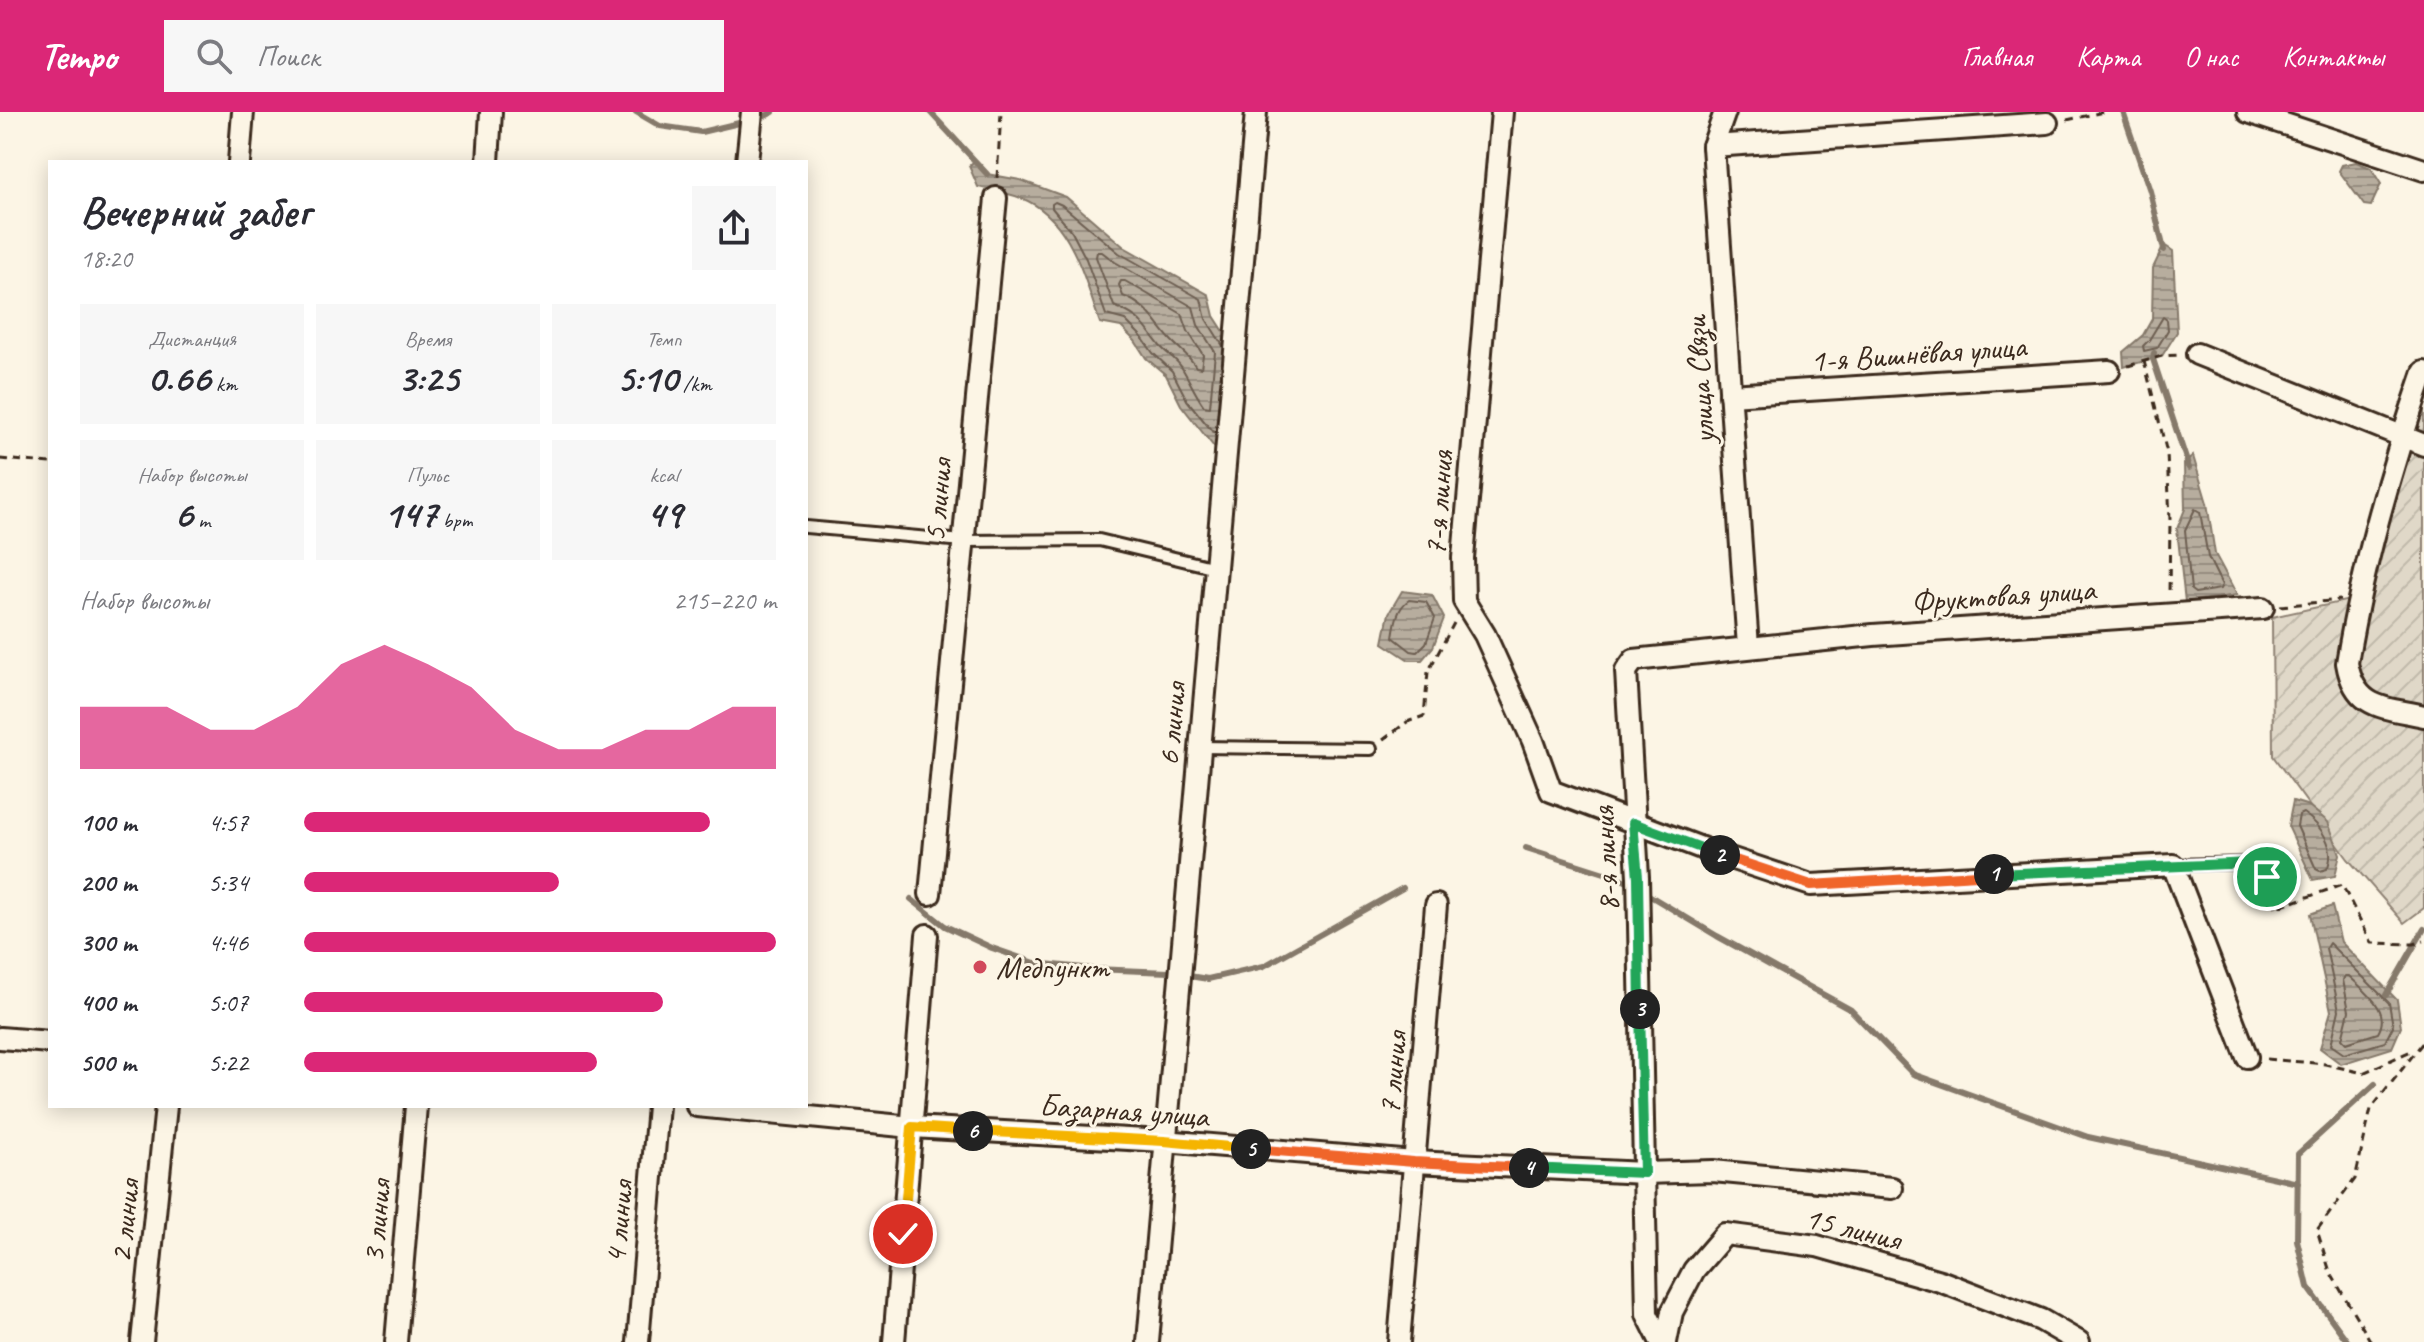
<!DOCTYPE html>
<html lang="ru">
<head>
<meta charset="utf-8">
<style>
	body { margin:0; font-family:Caveat,sans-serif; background:#f7f7f7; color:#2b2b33; height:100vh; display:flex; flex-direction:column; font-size:30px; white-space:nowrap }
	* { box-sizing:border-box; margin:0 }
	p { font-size:26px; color:#7c7c81 }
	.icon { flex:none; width:44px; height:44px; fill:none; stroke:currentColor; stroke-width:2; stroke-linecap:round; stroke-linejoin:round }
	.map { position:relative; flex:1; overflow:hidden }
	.details { position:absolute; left:48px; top:48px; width:760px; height:948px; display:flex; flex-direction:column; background:#fff; border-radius:0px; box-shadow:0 4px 20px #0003 }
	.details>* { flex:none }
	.pin { position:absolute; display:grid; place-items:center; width:68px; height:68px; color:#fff; margin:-34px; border:4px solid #fff; border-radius:50%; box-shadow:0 2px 8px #0007 }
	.km { position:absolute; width:40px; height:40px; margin:-20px; border-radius:50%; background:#222; color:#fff; font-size:22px; line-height:40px; text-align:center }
	.round { display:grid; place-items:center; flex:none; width:84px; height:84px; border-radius:0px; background:#f7f7f7 }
	.headline { display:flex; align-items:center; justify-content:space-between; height:136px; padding:0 32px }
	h1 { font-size:44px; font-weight:700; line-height:60px }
	.figures { display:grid; grid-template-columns:repeat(3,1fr); gap:12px; height:136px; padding:8px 32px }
	.figures div { display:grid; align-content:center; border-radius:0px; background:#f7f7f7; text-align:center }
	.figures b { font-size:40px; font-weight:700 }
	.figures small { font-size:22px; font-weight:400 }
	.figures p { font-size:22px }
	.chart { height:224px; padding:16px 32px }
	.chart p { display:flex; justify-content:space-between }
	.chart svg { width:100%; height:144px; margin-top:8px; fill:#db2777; opacity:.7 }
	ul { padding:0 32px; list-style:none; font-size:26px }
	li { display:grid; grid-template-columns:128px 96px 1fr; align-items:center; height:60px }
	li i { height:20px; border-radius:10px; background:#db2777 }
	header { display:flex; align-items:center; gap:48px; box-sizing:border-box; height:112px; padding:0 40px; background:#db2777; color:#fff }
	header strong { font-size:38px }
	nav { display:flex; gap:44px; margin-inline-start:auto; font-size:28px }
	.search { width:560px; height:72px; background:#f7f7f7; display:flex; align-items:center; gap:20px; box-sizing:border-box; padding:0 28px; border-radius:0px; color:#7c7c81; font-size:30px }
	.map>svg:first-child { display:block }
	.garden { fill:url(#garden-furrows); stroke:#8e8173; stroke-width:2 }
	.water { fill:url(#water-rules); stroke:#85796b; stroke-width:2 }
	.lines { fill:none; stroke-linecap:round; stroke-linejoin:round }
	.shore { stroke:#6d5e51; stroke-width:2 }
	.stream { stroke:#85796b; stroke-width:6 }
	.lane-casing { stroke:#3b2a1e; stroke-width:16 }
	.street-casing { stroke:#3b2a1e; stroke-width:26 }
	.path { stroke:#3b2a1e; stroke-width:3; stroke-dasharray:8 6; stroke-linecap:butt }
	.lane { stroke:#fcf5e5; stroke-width:10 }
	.street { stroke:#fcf5e5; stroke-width:20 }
	.split-1-casing { stroke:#fff; stroke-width:16 }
	.split-2-casing { stroke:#fff; stroke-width:16 }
	.split-3-casing { stroke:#fff; stroke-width:16 }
	.split-4-casing { stroke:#fff; stroke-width:16 }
	.split-5-casing { stroke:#fff; stroke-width:16 }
	.split-6-casing { stroke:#fff; stroke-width:16 }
	.split-7-casing { stroke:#fff; stroke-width:16 }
	.split-1 { stroke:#22a559; stroke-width:10 }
	.split-2 { stroke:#f0652b; stroke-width:10 }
	.split-3 { stroke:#22a559; stroke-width:10 }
	.split-4 { stroke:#22a559; stroke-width:10 }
	.split-5 { stroke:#f0652b; stroke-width:10 }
	.split-6 { stroke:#f5b400; stroke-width:10 }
	.split-7 { stroke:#f5b400; stroke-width:10 }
	.poi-dot { fill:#d1495b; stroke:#fcf5e5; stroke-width:3 }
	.labels { text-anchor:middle; stroke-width:6; stroke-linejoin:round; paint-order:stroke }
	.street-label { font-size:32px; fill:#3b2a1e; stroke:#fcf5e5 }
	.poi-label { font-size:32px; fill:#3b2a1e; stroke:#fcf5e5; text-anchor:start }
</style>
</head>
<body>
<header>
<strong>Tempo</strong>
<div class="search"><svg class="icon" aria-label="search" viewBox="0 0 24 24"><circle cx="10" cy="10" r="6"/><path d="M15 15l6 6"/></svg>Поиск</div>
<nav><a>Главная</a><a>Карта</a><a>О нас</a><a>Контакты</a></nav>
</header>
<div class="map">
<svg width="2424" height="1230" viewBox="0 0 2424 1230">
	<defs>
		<pattern id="garden-furrows" width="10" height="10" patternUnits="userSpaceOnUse" patternTransform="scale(2)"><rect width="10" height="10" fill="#e0d8c8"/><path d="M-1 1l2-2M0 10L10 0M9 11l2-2" fill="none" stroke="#c1baab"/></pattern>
		<pattern id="water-rules" width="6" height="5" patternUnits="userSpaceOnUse" patternTransform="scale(2)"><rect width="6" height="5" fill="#b7ad9e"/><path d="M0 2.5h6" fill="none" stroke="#968d80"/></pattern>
	</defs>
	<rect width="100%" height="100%" fill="#fcf5e5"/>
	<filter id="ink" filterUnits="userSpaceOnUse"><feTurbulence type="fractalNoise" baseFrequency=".0125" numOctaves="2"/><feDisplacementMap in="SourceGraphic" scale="16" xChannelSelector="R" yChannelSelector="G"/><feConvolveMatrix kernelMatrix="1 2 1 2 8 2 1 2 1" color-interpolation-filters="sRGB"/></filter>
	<g filter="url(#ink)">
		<!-- garden -->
		<polygon class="garden" points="2424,260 2424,796 2404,811 2348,747 2273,644 2272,505 2359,486"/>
		<!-- water -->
		<g class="water">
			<path d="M975 48 987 62 1020 68 1066 85 1124 135 1209 183 1214 204 1234 235 1218 340 1181 293 1166 263 1146 246 1135 229 1121 215 1100 211C1084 166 1071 105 1021 86 1008 81 992 78 978 75L969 54Z"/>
			<polygon points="2356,50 2371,56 2381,72 2371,94 2364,93 2339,59 2342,53"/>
			<polygon points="2164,133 2173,139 2177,220 2162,244 2124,255 2123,240 2143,223 2152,207 2153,156"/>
			<polygon points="2193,344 2207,391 2215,442 2237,483 2185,490 2177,417 2185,397 2184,352"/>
			<polygon points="1402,479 1432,483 1444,506 1433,535 1422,548 1409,548 1383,531 1389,501"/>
			<polygon points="2293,689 2309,694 2328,710 2340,742 2335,764 2313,768 2288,714"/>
			<polygon points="2332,794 2341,830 2397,888 2401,915 2392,936 2341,952 2320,936 2331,899 2310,802"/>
		</g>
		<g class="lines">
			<!-- shore -->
			<g class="shore">
				<path d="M1097 140H1102L1115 150 1193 195 1198 213 1215 240 1210 295 1204 294C1195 282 1190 269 1182 256 1177 247 1167 242 1160 234 1141 211 1143 206 1114 194L1096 145Z"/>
				<path d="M1121 169H1125L1182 202 1188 219 1203 243 1201 256 1196 255C1189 243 1179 237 1170 227 1154 209 1147 193 1123 184L1119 173Z"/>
				<polygon points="2163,205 2167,208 2168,218 2157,236 2144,239 2143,234 2149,228"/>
				<polyline points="1216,321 1212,319 1187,288 1172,259 1153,241 1141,224 1125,208 1106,203 1086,147 1072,120 1052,96 1052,92 1055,90 1062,93 1119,141 1201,187 1206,207 1223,234"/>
				<polygon points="2195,397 2200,400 2208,445 2222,473 2220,477 2195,481 2191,478 2185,418"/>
				<path d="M1409 488 1426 490 1435 506 1426 531 1417 540 1411 539 1393 525C1395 511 1397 496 1409 488Z"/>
				<path d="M2303 701C2321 713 2337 736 2327 757L2320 759 2316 757 2297 714 2299 703Z"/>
				<polygon points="2329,831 2389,891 2393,914 2385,930 2344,942 2331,933 2339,898 2326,836"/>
				<path d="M2345 864H2349C2365 880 2392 898 2378 921L2346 931 2342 927 2349 899 2343 868Z"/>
			</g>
			<!-- stream -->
			<g class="stream">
				<polyline points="636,0 660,14 701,20 739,11"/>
				<polyline points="930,0 987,62"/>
				<polyline points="2123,0 2150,79 2164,138"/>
				<polyline points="761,6 773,0"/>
				<polyline points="2154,241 2153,247 2189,356"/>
				<polyline points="1526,736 1620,766 1629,771"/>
				<polyline points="1647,782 1717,824 1851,898 1913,962 2088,1025 2298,1071"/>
				<polyline points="911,787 945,814 992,836 1035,851 1093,857 1169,860"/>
				<polyline points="1189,864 1208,867 1264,854 1403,776"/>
				<polyline points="2386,883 2424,817"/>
				<polyline points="2348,1230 2308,1175 2297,1128 2298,1042 2375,972"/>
			</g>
			<!-- lane casing -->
			<g class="lane-casing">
				<g id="lane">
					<polyline points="806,415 963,429 1099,428 1216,456"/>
					<polyline points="1199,635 1371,637"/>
					<polyline points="2173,753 2252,751"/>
				</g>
			</g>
			<!-- street casing -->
			<g class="street-casing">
				<g id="street">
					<polyline points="1502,0 1463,446 1464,489 1485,523 1533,629 1551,679 1712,740 1811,773 2173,753 2247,945"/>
					<polyline points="1725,0 1713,34 1748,535"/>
					<polyline points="2248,0 2424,58"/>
					<polyline points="1713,34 2047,11"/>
					<polyline points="239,50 243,0"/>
					<polyline points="488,50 491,0"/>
					<polyline points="747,50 752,0"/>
					<polyline points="2197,242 2424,333"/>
					<path d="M2424 260C2391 355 2363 452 2347 551 2355 598 2385 595 2424 604"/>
					<polyline points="1730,283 2109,259"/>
					<polyline points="930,782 996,86"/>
					<polyline points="0,926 50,930"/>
					<polyline points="697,994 912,1015 1164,1029 1414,1050 1644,1061 1713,1059 1892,1076"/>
					<polyline points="142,1230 166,994"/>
					<polyline points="396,1230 416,994"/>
					<polyline points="638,1230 658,994"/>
					<polyline points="894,1230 927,823"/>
					<polyline points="1148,1230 1256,0"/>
					<polyline points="1399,1230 1436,793"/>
					<polyline points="1661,1230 1647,1202 1638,765 1626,559 1634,548 1873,523 2263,496"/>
					<polyline points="1666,1230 1672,1200 1694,1158 1725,1122 1817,1134 1940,1169 2041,1208 2079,1230"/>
				</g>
			</g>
			<!-- path -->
			<g class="path">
				<polyline points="2067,8 2103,0"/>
				<polyline points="997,66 1001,0"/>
				<polyline points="2144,249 2167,341 2170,408 2169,482"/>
				<polyline points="2128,254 2162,244 2179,243"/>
				<polyline points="0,347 50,351"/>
				<polyline points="2280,494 2340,488"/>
				<polyline points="1383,628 1407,610 1424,604 1428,560 1454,511"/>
				<polyline points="2263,762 2267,765 2276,796 2342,773 2372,831 2414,832 2424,829"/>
				<polyline points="2267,947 2325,952 2363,961 2413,938"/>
				<polyline points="2371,1230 2330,1160 2317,1118 2355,1067 2371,997 2424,929"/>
			</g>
			<!-- lane -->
			<use href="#lane" class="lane"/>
			<!-- street -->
			<use href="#street" class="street"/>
		</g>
	</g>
	<g class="lines" filter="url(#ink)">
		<!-- split-1 casing -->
		<g class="split-1-casing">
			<polyline id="split-1" points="1994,762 2252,751 2267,765"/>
		</g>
		<!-- split-2 casing -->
		<g class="split-2-casing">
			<polyline id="split-2" points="1720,743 1811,773 1994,762"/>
		</g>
		<!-- split-3 casing -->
		<g class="split-3-casing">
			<polyline id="split-3" points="1640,897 1638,765 1633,711 1720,743"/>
		</g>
		<!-- split-4 casing -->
		<g class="split-4-casing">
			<polyline id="split-4" points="1529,1056 1644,1061 1640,897"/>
		</g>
		<!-- split-5 casing -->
		<g class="split-5-casing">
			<polyline id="split-5" points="1251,1037 1414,1050 1529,1056"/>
		</g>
		<!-- split-6 casing -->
		<g class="split-6-casing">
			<polyline id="split-6" points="973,1019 1164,1029 1251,1037"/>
		</g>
		<!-- split-7 casing -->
		<g class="split-7-casing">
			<polyline id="split-7" points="903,1122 912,1015 973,1019"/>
		</g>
		<!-- split-1 -->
		<use href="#split-1" class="split-1"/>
		<!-- split-2 -->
		<use href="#split-2" class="split-2"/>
		<!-- split-3 -->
		<use href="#split-3" class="split-3"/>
		<!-- split-4 -->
		<use href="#split-4" class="split-4"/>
		<!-- split-5 -->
		<use href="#split-5" class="split-5"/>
		<!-- split-6 -->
		<use href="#split-6" class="split-6"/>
		<!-- split-7 -->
		<use href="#split-7" class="split-7"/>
	</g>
	<!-- markers -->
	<circle class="poi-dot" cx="980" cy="855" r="8"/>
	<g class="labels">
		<!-- street labels -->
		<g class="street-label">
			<text transform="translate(1918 241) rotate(-4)" y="11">1-я Вишнёвая улица</text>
			<text transform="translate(1699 268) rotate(-94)" y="11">улица Связи</text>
			<text transform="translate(937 388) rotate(-85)" y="11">5 линия</text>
			<text transform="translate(1438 391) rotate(-86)" y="11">7-я линия</text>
			<text transform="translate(2003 483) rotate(-4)" y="11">Фруктовая улица</text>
			<text transform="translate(1171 612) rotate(-85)" y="11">6 линия</text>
			<text transform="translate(1605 747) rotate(-93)" y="11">8-я линия</text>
			<text transform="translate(1392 961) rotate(-85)" y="11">7 линия</text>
			<text transform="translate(1124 998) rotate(4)" y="11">Базарная улица</text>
			<text transform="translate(124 1109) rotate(-84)" y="11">2 линия</text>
			<text transform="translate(376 1109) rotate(-85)" y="11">3 линия</text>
			<text transform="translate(618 1110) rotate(-85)" y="11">4 линия</text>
			<text transform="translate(1853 1116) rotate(14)" y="11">15 линия</text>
		</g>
		<!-- poi labels -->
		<g class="poi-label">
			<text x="996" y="866">Медпункт</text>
		</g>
	</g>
</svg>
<div class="pin" style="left:2267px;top:765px;background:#1e9e55"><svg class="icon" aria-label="arrive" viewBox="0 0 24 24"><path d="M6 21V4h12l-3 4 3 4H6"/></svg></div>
<div class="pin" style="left:903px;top:1122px;background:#d93025"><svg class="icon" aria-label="check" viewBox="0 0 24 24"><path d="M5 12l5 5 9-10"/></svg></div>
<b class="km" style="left:1994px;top:762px">1</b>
<b class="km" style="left:1720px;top:743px">2</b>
<b class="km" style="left:1640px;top:897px">3</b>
<b class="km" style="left:1529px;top:1056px">4</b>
<b class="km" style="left:1251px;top:1037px">5</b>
<b class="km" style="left:973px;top:1019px">6</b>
<section class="details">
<div class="headline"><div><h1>Вечерний забег</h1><p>18:20</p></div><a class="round"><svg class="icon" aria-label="share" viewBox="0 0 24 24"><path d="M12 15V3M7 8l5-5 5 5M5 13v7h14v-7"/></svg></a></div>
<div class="figures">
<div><p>Дистанция</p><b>0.66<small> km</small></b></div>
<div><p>Время</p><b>3:25</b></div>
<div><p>Темп</p><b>5:10<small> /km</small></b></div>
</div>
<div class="figures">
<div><p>Набор высоты</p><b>6<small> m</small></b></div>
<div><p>Пульс</p><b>147<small> bpm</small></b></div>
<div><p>kcal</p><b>49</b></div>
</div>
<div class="chart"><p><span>Набор высоты</span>215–220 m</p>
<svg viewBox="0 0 160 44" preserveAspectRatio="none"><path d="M0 44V25L10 25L20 25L30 32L40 32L50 25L60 12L70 6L80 12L90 19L100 32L110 38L120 38L130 32L140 32L150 25L160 25V44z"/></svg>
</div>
<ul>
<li><b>100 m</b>4:57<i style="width:86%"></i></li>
<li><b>200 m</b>5:34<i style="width:54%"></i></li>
<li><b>300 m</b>4:46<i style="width:100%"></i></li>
<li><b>400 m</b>5:07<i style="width:76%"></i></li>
<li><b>500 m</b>5:22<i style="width:62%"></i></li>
</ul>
</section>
</div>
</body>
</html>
